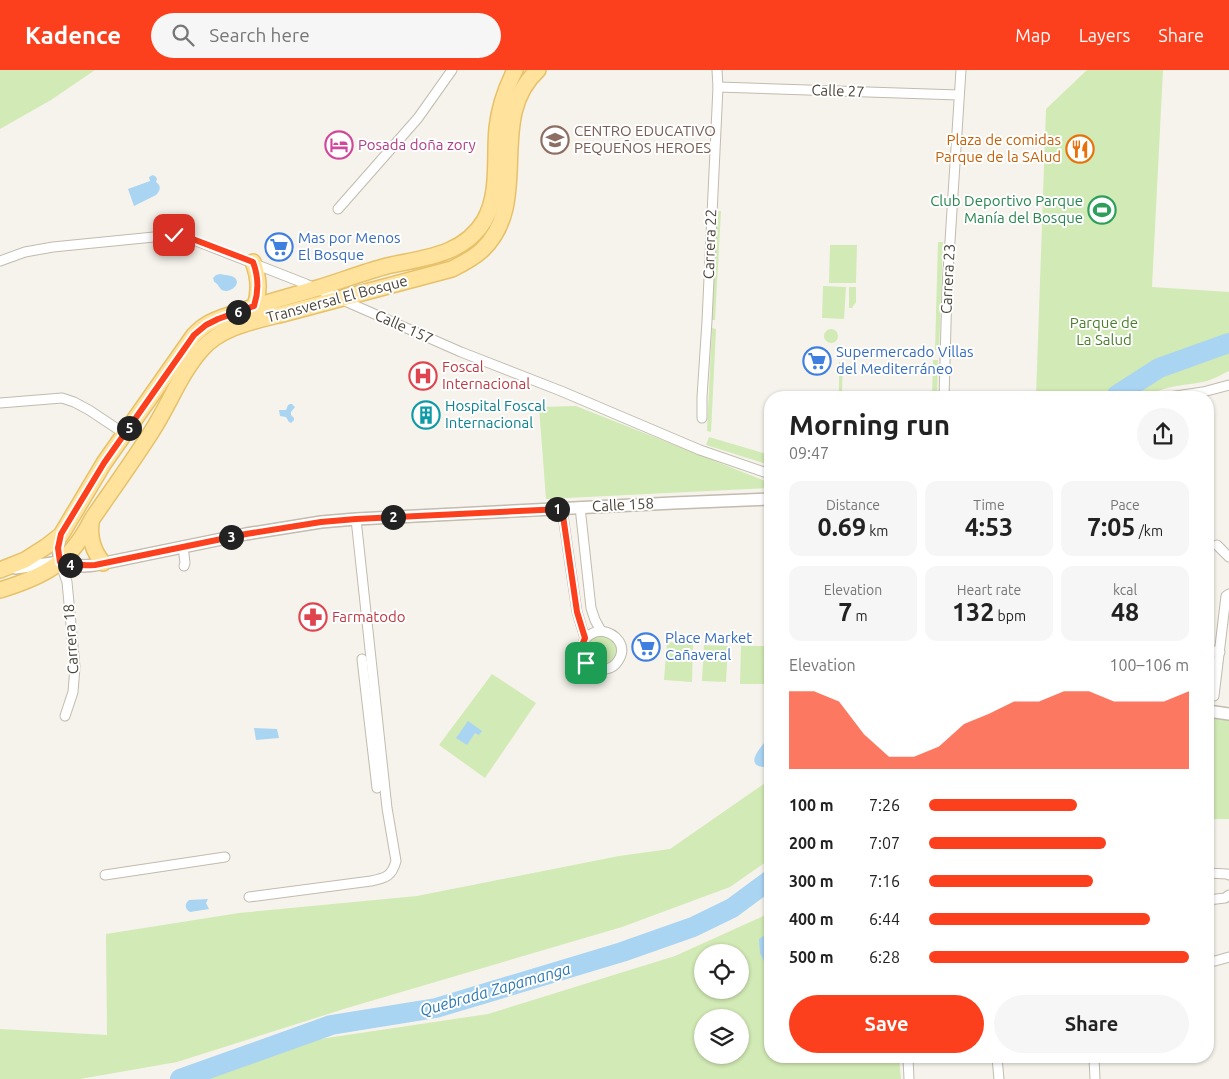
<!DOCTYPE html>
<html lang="en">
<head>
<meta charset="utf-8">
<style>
	body { margin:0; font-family:Ubuntu,sans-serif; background:#f6f6f6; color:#222; height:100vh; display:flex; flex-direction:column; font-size:19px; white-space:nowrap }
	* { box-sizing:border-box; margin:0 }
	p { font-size:16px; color:#767676 }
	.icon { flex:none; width:28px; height:28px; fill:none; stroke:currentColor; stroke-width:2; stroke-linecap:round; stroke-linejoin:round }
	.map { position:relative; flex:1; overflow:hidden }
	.panel { position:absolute; left:764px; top:321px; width:450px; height:672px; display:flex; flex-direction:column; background:#fff; border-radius:20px; box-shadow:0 1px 4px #0004 }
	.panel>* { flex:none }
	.fabs { position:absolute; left:694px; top:874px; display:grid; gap:10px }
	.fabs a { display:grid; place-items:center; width:55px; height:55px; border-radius:50%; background:#fff; box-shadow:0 1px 4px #0004; font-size:25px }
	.pin { position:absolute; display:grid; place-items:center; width:42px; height:42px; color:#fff; margin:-21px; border-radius:10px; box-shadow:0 2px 8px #0006 }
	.km { position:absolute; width:25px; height:25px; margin:-12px; border-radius:50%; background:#222; color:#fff; font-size:14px; line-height:25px; text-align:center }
	.round { display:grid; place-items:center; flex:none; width:52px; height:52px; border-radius:26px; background:#f6f6f6 }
	.headline { display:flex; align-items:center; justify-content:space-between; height:85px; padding:0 25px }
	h1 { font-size:28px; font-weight:700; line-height:38px }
	.figures { display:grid; grid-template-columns:repeat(3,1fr); gap:8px; height:85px; padding:5px 25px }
	.figures div { display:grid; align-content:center; border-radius:12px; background:#f6f6f6; text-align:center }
	.figures b { font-size:25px; font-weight:700 }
	.figures small { font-size:14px; font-weight:400 }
	.figures p { font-size:14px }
	.chart { height:140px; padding:10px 25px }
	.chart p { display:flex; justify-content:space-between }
	.chart svg { width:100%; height:90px; margin-top:5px; fill:#fc3f1d; opacity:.7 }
	.cta { display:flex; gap:10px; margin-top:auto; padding:10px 25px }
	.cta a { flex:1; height:58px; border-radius:30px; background:#fc3f1d; color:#fff; font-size:20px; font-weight:700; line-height:58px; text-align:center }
	.cta a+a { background:#f6f6f6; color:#222 }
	ul { padding:0 25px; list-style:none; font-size:16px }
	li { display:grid; grid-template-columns:80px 60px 1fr; align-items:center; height:38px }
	li i { height:12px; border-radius:6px; background:#fc3f1d }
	header { display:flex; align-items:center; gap:30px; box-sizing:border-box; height:70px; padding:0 25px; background:#fc3f1d; color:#fff }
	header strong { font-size:24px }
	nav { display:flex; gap:28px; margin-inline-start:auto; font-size:18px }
	.search { width:350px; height:45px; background:#f6f6f6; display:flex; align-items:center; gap:12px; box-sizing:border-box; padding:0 18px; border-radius:28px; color:#767676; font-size:19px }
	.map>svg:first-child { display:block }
	.green { fill:#d2eab5; fill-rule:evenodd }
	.water { fill:#a9d4f2 }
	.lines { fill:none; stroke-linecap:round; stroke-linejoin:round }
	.river { stroke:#a9d4f2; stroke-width:20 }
	.minor-casing { stroke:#c2bbae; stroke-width:11 }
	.tertiary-casing { stroke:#c2bbae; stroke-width:14 }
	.primary-casing { stroke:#e6c16a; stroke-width:18 }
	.minor { stroke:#fff; stroke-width:9 }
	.tertiary { stroke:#fff; stroke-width:11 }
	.primary { stroke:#ffe39c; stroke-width:15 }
	.route-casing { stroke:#fff; stroke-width:10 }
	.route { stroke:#fc3f1d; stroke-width:6 }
	.labels { text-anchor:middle; stroke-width:4; stroke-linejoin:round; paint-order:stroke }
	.street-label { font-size:15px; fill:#4b4439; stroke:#fff }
	.education-label { font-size:15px; fill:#785e54; stroke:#fff; text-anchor:start }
	.food-label { font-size:15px; fill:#c56008; stroke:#fff; text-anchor:end }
	.hotel-label { font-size:15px; fill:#b23c85; stroke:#fff; text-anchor:start }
	.leisure-label { font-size:15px; fill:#27864d; stroke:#fff; text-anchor:end }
	.shop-label { font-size:15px; fill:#366cbe; stroke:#fff; text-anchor:start }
	.park-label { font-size:15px; fill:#4a7f2a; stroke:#fff }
	.health-label { font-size:15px; fill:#be3a42; stroke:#fff; text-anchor:start }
	.culture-label { font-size:15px; fill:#0d838f; stroke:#fff; text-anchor:start }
	.water-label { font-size:16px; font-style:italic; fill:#2e7ab2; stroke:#fff }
</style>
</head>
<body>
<header>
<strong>Kadence</strong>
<div class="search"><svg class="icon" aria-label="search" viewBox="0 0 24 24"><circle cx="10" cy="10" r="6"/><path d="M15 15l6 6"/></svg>Search here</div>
<nav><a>Map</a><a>Layers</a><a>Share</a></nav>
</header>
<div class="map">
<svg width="1229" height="1009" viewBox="0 0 1229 1009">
	<rect width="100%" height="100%" fill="#f6f3ec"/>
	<!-- green -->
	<g class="green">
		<polygon points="0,0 95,0 51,30 0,59"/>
		<path d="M1087 0H1163L1152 217 1229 222V301C1222 304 1214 309 1207 311 1188 316 1164 314 1149 327H1036L1046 39Z"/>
		<polygon points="717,141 721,141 715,250 711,250"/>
		<polygon points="938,172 943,172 939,280 935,280"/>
		<polygon points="830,175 857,175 856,213 829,213"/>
		<polygon points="823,216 846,217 844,249 822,248"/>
		<polygon points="849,217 856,217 856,232 852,238 849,238"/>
		<polygon points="712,258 716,259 711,362 707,361"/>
		<circle cx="831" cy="266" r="7"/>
		<polygon points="933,290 938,290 937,327 932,327"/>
		<polygon points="839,292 843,292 842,323 839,324"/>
		<polygon points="576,336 770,413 770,418 546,429 539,337"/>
		<polygon points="709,367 770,385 770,395 706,375"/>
		<polygon points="603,563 620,576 615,592 599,598 586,587 585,575 588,570"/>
		<polygon points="667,572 693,574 692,612 664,610"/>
		<polygon points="704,575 728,576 726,612 702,611"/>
		<polygon points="741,576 767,576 767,614 740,614"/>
		<polygon points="492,604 536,633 485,708 439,675"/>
		<polygon points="1208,648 1229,650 1229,749 1208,749"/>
		<polygon points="770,707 770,789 730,817 622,857 347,938 177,992 80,1009 0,1009 0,959 107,965 106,864 239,843 417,826 619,786 670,779 768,711"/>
		<path d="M770 843V988H899L901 1009H207L320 969 488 944 675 886ZM702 882H740V920H702ZM702 948H740V985H702Z"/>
	</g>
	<!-- water -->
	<g class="water">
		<path d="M153 105 156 107 157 109 156 112C162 116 160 121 156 125L134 136 128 119 150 111 149 107Z"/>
		<path d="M220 204C224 205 232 205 235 208 242 215 228 224 222 220 221 220 218 215 217 214 213 210 215 214 213 208L216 205Z"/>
		<polygon points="290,334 292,334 295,337 291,342 291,345 294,348 294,350 291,353 289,352 286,347 280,346 279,340 286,340 288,335"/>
		<polygon points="468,651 482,661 479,665 475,663 467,675 456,668"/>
		<polygon points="254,658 277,659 279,668 256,670"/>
		<path d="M770 666 769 685 770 694 766 697C741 697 763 674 770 666Z"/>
		<path d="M208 829 206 833 209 839 190 842C185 839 184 834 189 830Z"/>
		<polygon points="770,862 770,924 765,921 764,911 765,894 760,883 759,869"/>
	</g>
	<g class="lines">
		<!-- river -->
		<g class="river">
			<polyline points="1117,328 1117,325 1159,298 1229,273"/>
			<polyline points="180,1009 331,955 436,938 622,882 693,857 732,838 770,810"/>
		</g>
		<!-- minor casing -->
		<g class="minor-casing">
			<g id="minor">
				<polyline points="718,17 959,25"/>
				<polyline points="338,139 418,48 452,0"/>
				<polyline points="0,191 25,182 53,177 174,165 181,165 306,214 461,282 561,321 700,380 770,404"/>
				<polyline points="944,328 947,218 961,0"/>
				<polyline points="1162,328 1203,322 1229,315"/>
				<polyline points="0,333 62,328 74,332 89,340 125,364"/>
				<polyline points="702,348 702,327 707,251 718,17 717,0"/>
				<polyline points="580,437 591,538 595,550 601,561"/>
				<polyline points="562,439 577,542 585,568"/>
				<polyline points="1217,475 1229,487"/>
				<polyline points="183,476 185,493 184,496"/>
				<polyline points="60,492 67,512 75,597 73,622 65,646"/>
				<path d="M601 561C616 563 628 576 618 591 606 610 573 594 583 573 586 566 592 562 601 561Z"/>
				<polyline points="1208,580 1220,582"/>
				<polyline points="362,589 377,718"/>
				<polyline points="1214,626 1226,526 1229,524"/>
				<polyline points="1208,803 1227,804 1229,805"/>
				<polyline points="105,805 225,787"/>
				<path d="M249 827 371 811C386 808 392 806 396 791L387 738 356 449"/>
				<polyline points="1208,830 1225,828 1229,825"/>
				<polyline points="1208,891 1215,891 1229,887"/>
				<polyline points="908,988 909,1009"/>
				<polyline points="997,988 999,1009"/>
				<polyline points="1094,988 1095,1009"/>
			</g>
		</g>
		<!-- tertiary casing -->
		<g class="tertiary-casing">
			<g id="tertiary">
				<polyline points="60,492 58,478 61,465"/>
				<polyline points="15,498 60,492 73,495 84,496 95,495 246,464 321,452 356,449 673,433 770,429"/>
				<polyline points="1208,641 1229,644"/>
			</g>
		</g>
		<!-- primary casing -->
		<g class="primary-casing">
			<g id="primary">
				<path d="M253 192C259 207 260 221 255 236"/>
				<path d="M91 453C89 469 93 481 103 493"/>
				<path d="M0 500 25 490 47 476 61 465 104 393 194 265C198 261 202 257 206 255 215 249 227 246 238 242 264 233 291 226 318 218 341 211 364 202 387 196 422 188 463 186 484 151 500 124 494 88 497 58 499 38 506 18 515 0"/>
				<path d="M0 520C46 506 70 493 92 449 112 420 133 391 152 361 169 335 180 304 201 280 223 254 262 250 294 241 346 227 399 213 452 199 462 194 472 189 481 181 534 133 485 48 538 0"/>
			</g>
		</g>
		<!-- minor -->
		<use href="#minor" class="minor"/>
		<!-- tertiary -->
		<use href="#tertiary" class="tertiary"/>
		<!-- primary -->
		<use href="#primary" class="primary"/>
	</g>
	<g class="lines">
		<!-- route casing -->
		<g class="route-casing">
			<path id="route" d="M174 165H181L190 168 253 192C259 208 259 221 254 236L218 249 206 255 194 265 104 393 61 464 58 478 60 492C72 495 83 496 95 495L246 464 321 452 356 449 562 439 577 542 585 568C580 580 578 581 586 593"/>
		</g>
		<!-- route -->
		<use href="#route" class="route"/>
	</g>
	<!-- icons -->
	<defs>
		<g id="school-ring" transform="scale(1.4375)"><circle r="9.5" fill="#fff" stroke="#8d6e63" stroke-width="1.5"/><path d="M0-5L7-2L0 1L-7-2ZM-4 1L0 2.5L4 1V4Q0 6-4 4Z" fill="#8d6e63"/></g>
		<g id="hotel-ring" transform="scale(1.4375)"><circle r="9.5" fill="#fff" stroke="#d1479c" stroke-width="1.5"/><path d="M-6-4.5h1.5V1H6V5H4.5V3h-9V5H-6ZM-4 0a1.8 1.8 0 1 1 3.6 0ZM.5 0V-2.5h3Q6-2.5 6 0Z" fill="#d1479c"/></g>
		<g id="restaurant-ring" transform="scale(1.4375)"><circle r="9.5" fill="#fff" stroke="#e8710a" stroke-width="1.5"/><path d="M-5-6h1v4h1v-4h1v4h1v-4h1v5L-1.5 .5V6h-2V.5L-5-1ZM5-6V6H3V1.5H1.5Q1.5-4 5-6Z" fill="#e8710a"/></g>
		<g id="stadium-ring" transform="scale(1.4375)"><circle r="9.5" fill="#fff" stroke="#2e9e5b" stroke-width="1.5"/><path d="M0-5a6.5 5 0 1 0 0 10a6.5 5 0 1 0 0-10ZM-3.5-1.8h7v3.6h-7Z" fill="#2e9e5b"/></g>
		<g id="supermarket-ring" transform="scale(1.4375)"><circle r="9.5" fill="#fff" stroke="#3f7fe0" stroke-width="1.5"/><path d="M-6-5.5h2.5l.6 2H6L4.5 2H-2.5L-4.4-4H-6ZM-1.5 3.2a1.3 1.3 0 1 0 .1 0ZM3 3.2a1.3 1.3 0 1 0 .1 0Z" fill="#3f7fe0"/></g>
		<g id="hospital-ring" transform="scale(1.4375)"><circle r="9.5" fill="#fff" stroke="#e0444e" stroke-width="1.5"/><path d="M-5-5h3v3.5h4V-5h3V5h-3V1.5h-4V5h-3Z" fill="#e0444e"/></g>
		<g id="building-ring" transform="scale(1.4375)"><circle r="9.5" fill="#fff" stroke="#0f9aa8" stroke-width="1.5"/><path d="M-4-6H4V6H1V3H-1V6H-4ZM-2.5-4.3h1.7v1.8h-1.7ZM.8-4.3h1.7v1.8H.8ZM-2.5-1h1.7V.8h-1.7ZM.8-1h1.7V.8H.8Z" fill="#0f9aa8"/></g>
		<g id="pharmacy-ring" transform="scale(1.4375)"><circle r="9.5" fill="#fff" stroke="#e0444e" stroke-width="1.5"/><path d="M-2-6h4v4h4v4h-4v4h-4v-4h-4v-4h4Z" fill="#e0444e"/></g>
	</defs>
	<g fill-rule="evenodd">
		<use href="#school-ring" x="555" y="70"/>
		<use href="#hotel-ring" x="339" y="75"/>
		<use href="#restaurant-ring" x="1080" y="79"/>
		<use href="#stadium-ring" x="1102" y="140"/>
		<use href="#supermarket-ring" x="279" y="177"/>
		<use href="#supermarket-ring" x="817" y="291"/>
		<use href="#hospital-ring" x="423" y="306"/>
		<use href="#building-ring" x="426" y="345"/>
		<use href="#pharmacy-ring" x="313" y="547"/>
		<use href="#supermarket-ring" x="646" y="577"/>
	</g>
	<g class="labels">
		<!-- street labels -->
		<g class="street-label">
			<text transform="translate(838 21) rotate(2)" y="5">Calle 27</text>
			<text transform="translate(710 174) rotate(-88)" y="5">Carrera 22</text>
			<text transform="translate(948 209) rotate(-87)" y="5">Carrera 23</text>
			<text transform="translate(337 229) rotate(-15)" y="5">Transversal El Bosque</text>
			<text transform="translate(404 257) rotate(24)" y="5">Calle 157</text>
			<text transform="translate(623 435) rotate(-3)" y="5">Calle 158</text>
			<text transform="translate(71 569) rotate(-94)" y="5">Carrera 18</text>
		</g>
		<!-- education labels -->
		<g class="education-label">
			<text x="574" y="66">CENTRO EDUCATIVO<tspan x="574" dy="17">PEQUEÑOS HEROES</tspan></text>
		</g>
		<!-- food labels -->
		<g class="food-label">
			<text x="1061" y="75">Plaza de comidas<tspan x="1061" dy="17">Parque de la SAlud</tspan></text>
		</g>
		<!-- hotel labels -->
		<g class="hotel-label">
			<text x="358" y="80">Posada doña zory</text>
		</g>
		<!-- leisure labels -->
		<g class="leisure-label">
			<text x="1083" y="136">Club Deportivo Parque<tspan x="1083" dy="17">Manía del Bosque</tspan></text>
		</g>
		<!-- shop labels -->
		<g class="shop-label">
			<text x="298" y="173">Mas por Menos<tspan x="298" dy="17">El Bosque</tspan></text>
			<text x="836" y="287">Supermercado Villas<tspan x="836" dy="17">del Mediterráneo</tspan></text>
			<text x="665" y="573">Place Market<tspan x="665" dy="17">Cañaveral</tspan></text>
		</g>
		<!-- park labels -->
		<g class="park-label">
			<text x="1104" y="258">Parque de<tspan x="1104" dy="17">La Salud</tspan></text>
		</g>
		<!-- health labels -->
		<g class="health-label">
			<text x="442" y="302">Foscal<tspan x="442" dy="17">Internacional</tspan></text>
			<text x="332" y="552">Farmatodo</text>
		</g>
		<!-- culture labels -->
		<g class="culture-label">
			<text x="445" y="341">Hospital Foscal<tspan x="445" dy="17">Internacional</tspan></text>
		</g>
		<!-- water labels -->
		<g class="water-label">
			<text transform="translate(495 919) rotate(-16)" y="6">Quebrada Zapamanga</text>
		</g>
	</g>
</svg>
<div class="fabs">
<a><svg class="icon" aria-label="locate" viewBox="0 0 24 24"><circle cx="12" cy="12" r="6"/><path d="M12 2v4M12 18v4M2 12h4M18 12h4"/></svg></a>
<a><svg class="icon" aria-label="layers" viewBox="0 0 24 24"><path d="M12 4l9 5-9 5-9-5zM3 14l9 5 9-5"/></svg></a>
</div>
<div class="pin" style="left:586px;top:593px;background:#1e9e55"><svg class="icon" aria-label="arrive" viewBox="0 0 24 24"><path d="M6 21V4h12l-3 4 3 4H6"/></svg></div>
<div class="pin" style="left:174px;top:165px;background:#d93025"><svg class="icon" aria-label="check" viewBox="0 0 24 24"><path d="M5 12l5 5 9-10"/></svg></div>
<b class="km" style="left:557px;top:439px">1</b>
<b class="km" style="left:393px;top:447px">2</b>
<b class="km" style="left:231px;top:467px">3</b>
<b class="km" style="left:70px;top:495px">4</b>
<b class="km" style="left:129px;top:358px">5</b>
<b class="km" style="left:238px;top:242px">6</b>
<section class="panel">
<div class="headline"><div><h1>Morning run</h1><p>09:47</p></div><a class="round"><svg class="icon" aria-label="share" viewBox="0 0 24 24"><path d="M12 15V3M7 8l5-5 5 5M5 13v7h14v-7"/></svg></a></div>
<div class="figures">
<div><p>Distance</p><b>0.69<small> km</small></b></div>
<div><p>Time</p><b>4:53</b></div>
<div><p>Pace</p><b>7:05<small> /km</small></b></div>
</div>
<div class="figures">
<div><p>Elevation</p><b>7<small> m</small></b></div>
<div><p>Heart rate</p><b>132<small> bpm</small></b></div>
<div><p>kcal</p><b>48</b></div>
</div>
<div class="chart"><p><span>Elevation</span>100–106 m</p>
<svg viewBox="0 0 160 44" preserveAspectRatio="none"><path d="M0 44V6L10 6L20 11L30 27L40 38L50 38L60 33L70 22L80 17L90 11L100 11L110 6L120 6L130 11L140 11L150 11L160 6V44z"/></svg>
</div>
<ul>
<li><b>100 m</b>7:26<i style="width:57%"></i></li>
<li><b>200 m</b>7:07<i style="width:68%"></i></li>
<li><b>300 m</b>7:16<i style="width:63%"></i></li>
<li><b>400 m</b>6:44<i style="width:85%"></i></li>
<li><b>500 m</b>6:28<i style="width:100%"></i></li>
</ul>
<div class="cta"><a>Save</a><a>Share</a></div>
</section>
</div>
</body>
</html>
